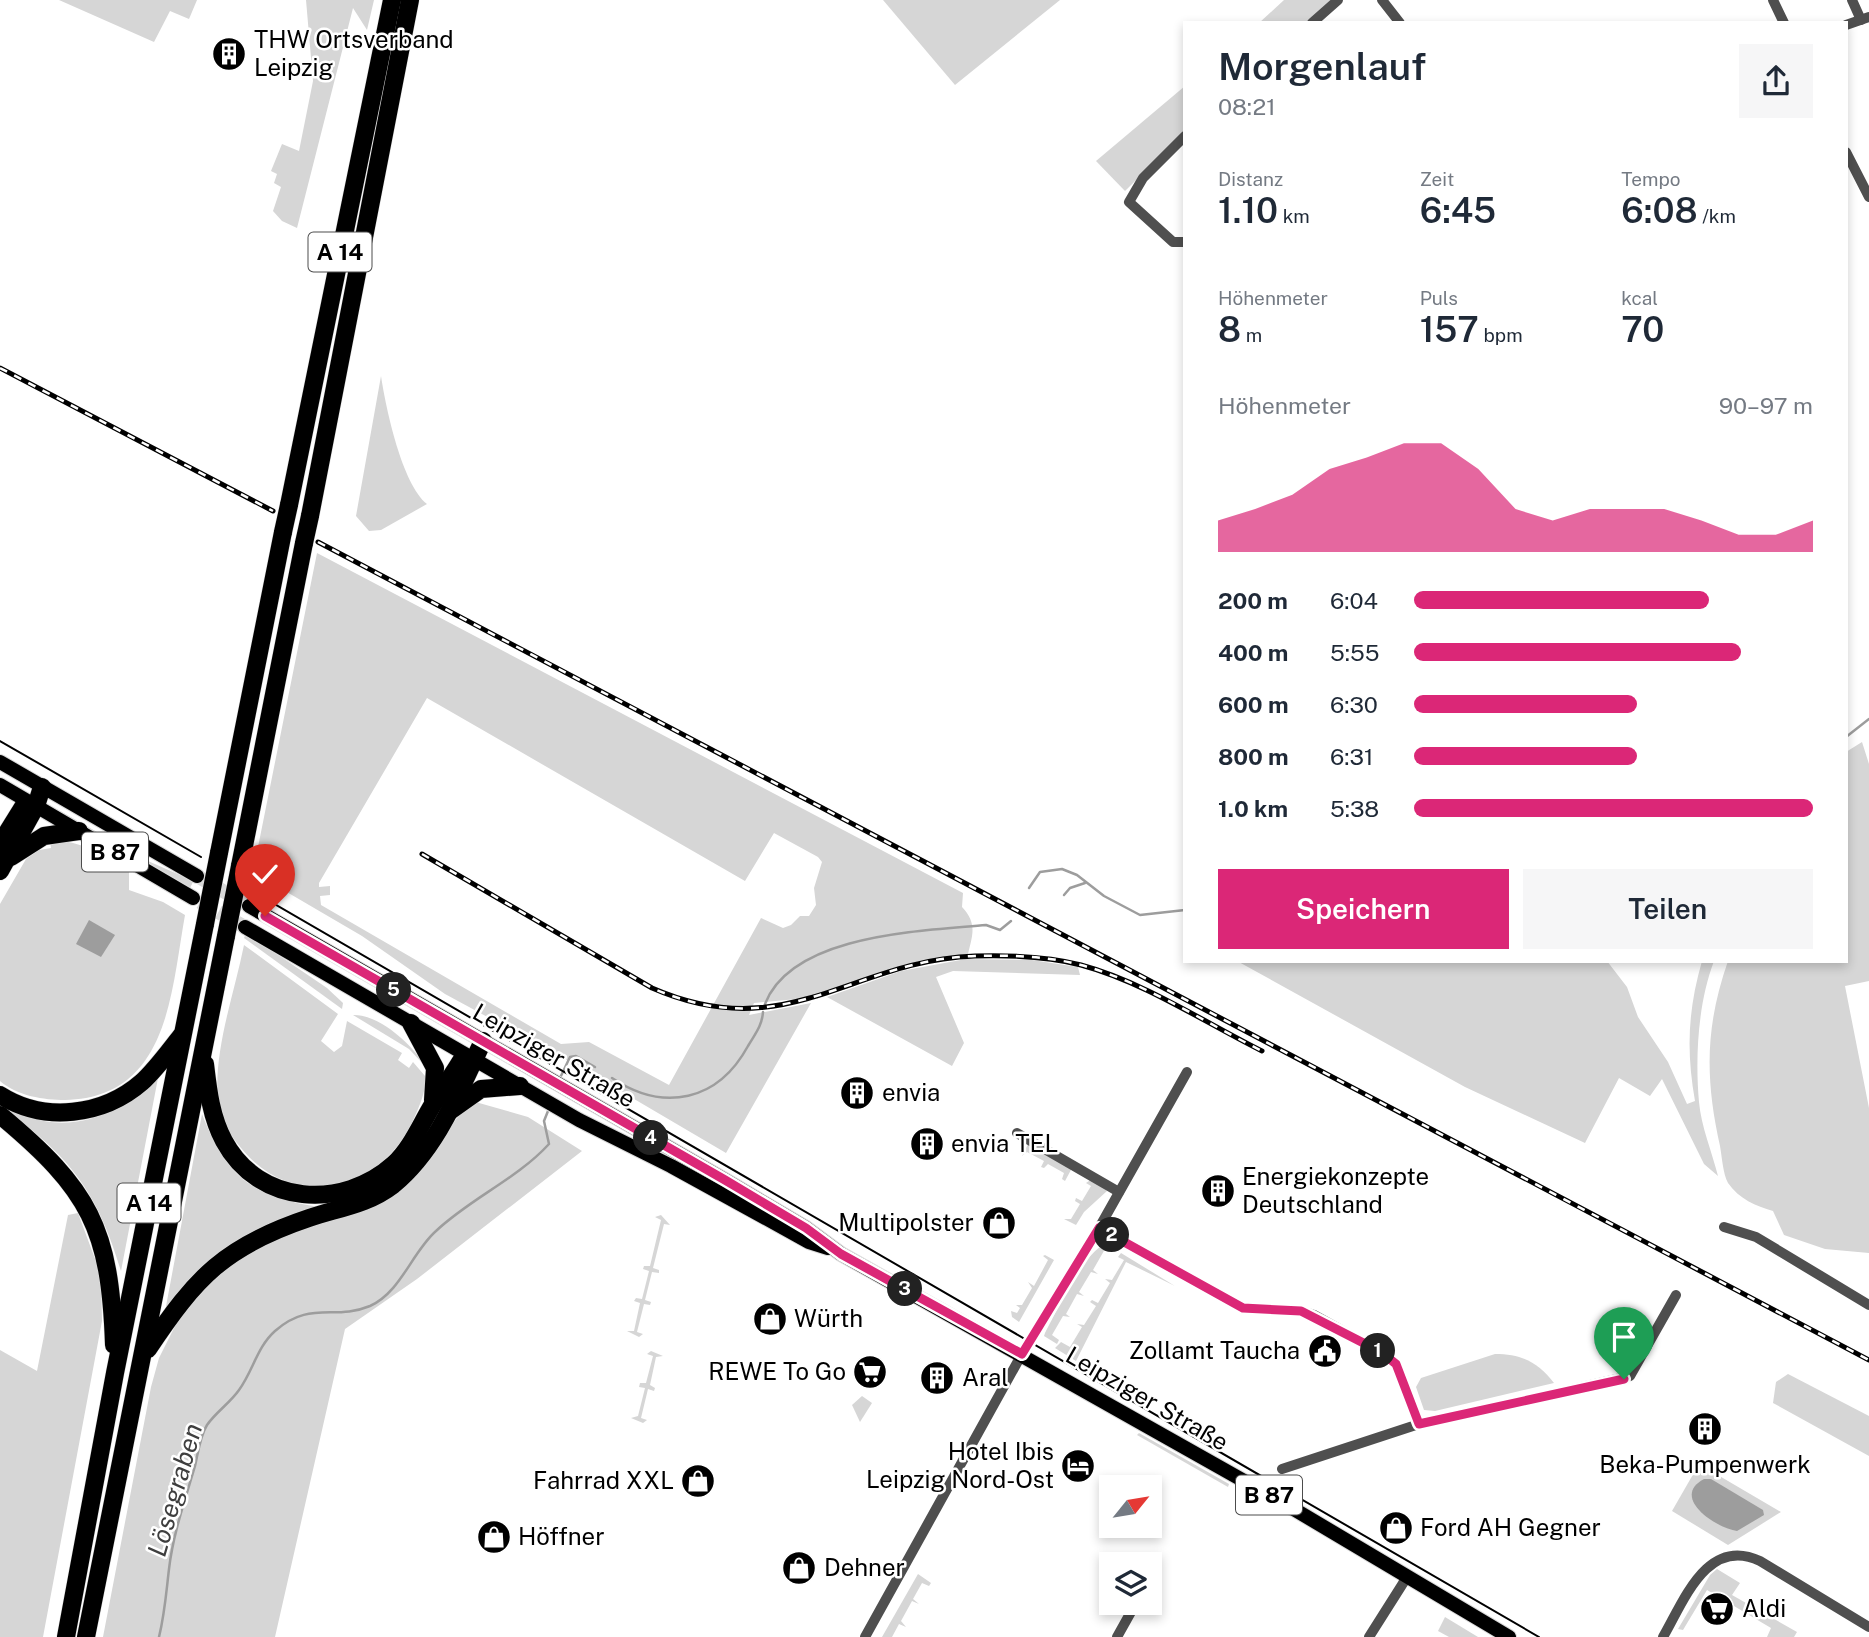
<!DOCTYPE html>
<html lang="de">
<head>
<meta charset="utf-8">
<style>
	body { margin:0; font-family:"Public Sans",sans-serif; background:#f6f6f7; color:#1f2937; height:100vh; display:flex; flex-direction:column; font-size:26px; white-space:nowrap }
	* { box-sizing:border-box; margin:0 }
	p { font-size:23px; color:#747a83 }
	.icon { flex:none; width:38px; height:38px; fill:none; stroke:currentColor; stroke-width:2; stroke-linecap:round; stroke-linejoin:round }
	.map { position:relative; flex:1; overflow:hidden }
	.sheet { position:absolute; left:1183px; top:21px; width:665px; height:942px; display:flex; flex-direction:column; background:#fff; border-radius:0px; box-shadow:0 4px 10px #0003 }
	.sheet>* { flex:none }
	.needle { width:46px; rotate:60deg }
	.controls { position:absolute; left:1099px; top:1475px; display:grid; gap:14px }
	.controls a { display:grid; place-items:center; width:63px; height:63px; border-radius:0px; background:#fff; box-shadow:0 4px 10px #0003; font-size:35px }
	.pin { position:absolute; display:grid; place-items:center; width:60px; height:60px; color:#fff; margin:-72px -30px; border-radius:50% 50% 50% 0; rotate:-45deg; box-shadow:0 0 7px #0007 }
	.pin .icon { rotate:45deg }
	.km { position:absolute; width:35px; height:35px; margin:-18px; border-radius:50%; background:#222; color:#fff; font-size:19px; line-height:35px; text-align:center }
	.round { display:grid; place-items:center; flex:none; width:74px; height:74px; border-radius:0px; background:#f6f6f7 }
	.head { display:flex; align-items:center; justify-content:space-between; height:119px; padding:0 35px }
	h1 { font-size:38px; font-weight:600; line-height:52px }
	.stats { display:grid; grid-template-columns:repeat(3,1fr); gap:10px; height:119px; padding:7px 35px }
	.stats div { display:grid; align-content:center }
	.stats b { font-size:35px; font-weight:600 }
	.stats small { font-size:19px; font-weight:400 }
	.stats p { font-size:19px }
	.chart { height:196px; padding:14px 35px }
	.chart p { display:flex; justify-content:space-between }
	.chart svg { width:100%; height:126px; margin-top:7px; fill:#db2777; opacity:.7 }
	.button { display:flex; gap:14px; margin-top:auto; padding:14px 35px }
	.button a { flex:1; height:80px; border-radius:0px; background:#db2777; color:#fff; font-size:28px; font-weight:600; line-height:80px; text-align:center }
	.button a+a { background:#f6f6f7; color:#1f2937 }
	ul { padding:0 35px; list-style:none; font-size:23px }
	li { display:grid; grid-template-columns:112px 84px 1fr; align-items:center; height:52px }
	li i { height:18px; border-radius:9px; background:#db2777 }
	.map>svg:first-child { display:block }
	.green { fill:#d6d6d6; fill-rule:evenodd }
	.water { fill:#9d9d9d }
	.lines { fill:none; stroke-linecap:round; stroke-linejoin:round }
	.stream { stroke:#9d9d9d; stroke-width:2.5 }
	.primary-tunnel { stroke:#d9d9d9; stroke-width:14; stroke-dasharray:14 7; stroke-linecap:butt }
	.primary-casing { stroke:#dbdbdb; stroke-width:16 }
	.motorway-casing { stroke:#dbdbdb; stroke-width:19 }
	.minor { stroke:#4f4f4f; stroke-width:10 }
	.primary { stroke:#000; stroke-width:14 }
	.motorway { stroke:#000; stroke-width:18 }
	.tram { stroke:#000; stroke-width:2 }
	.rail-casing { stroke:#000; stroke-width:5 }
	.rail { stroke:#fff; stroke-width:2.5; stroke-dasharray:8; stroke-linecap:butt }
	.motorway-bridge-casing { stroke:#dbdbdb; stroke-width:19; stroke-linecap:butt }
	.motorway-bridge { stroke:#000; stroke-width:18 }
	.route-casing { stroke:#fff; stroke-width:14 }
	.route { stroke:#db2777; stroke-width:9 }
	.labels { text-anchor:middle; stroke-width:5; stroke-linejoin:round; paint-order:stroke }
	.shield { fill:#fff; stroke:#4c4c4c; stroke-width:2 }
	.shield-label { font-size:23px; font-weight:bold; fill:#000 }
	.poi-label { font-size:24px; fill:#000; stroke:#fff; text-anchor:start }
	.street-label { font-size:24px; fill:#000; stroke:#fff }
	.water-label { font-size:26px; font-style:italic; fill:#3e3e3e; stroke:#fff }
</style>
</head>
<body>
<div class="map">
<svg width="1869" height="1637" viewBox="0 0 1869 1637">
	<rect width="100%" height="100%" fill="#fff"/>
	<!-- green -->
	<g class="green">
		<polygon points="59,0 197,0 189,19 170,11 154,42"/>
		<polygon points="306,0 374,0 367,30 353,8 297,228 282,221 273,211 281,187 274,183 277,174 271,171 282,144 299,151 313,81"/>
		<polygon points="883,0 1060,0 955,85"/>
		<polygon points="1284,0 1333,0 1306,23 1259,23"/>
		<polygon points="1185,86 1185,132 1125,191 1096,161"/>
		<path d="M381 376C386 409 402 484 427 504L381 530 369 531 356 516Z"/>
		<path d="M317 553 963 893 962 907C977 923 973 934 968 954L919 961 808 998 754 1003 749 1015 811 1003 726 1153 578 1066 445 994 362 936 256 874V857ZM427 698 745 881 774 833 818 857 822 862 814 888 816 905 809 916H800L791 925 783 928 761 918 669 1085 589 1042 561 1044 321 905 320 896 330 895V886L319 887V883Z"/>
		<path d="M1862 742 1869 764V981L1845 986 1869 1108V1253L1825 1249 1784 1235 1773 1211C1756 1206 1739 1199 1728 1183 1723 1174 1722 1157 1720 1146 1705 1078 1705 1027 1728 961H1846V752Z"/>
		<polygon points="53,807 148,861 189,879 193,882 190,888 53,810"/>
		<path d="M50 840C82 841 103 854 129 869V890L163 902 185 915C171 992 169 1098 65 1100 44 1100 17 1096 0 1081V904L26 859 39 850 51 848Z"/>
		<polygon points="246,933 327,988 343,1003 342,1009 244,938"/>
		<path d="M244 945 338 1014 321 1041 334 1052 342 1046 347 1021 402 1053 398 1060 409 1068 413 1062 425 1076C427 1088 420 1105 415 1116 384 1191 295 1214 241 1148 230 1135 220 1120 218 1102 213 1051 234 995 244 945Z"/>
		<polygon points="966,959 1032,960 1078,967 1080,975 953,971 936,977 964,1043 952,1066 827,997 901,971"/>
		<path d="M1237 961H1607L1627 987 1638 1017 1668 1062 1687 1104 1695 1101C1686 1050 1688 1010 1702 961H1714C1698 1003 1695 1057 1699 1102 1701 1126 1712 1152 1718 1176L1704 1164 1662 1079 1650 1096 1619 1078 1585 1143 1465 1087Z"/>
		<path d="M353 1015C379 1014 413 1045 425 1066L409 1049Z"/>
		<path d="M158 1078 121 1271C98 1195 74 1161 10 1113L13 1110C23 1113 34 1119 44 1121 86 1129 130 1107 158 1078Z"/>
		<path d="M472 1101 528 1117 582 1151 417 1279 345 1329 275 1637H103L151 1387 159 1358 182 1312 234 1257 414 1173C439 1152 449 1122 472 1101Z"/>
		<path d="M202 1114C227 1177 252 1197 319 1207 253 1227 199 1256 164 1317Z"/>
		<polygon points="1028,1144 1072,1168 1065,1181 1062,1179 1064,1173 1048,1164 1044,1168 1041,1167 1044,1161 1027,1152 1022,1156"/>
		<polygon points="1092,1179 1107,1191 1084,1212 1076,1225 1064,1219 1071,1219 1080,1204 1075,1201 1076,1198 1082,1201 1091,1186 1086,1183"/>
		<polygon points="78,1213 101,1275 102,1321 43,1637 0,1637 0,1350 37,1371 68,1215"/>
		<polygon points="661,1215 670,1225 664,1224 653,1268 659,1270 659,1273 652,1272 645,1300 651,1302 650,1305 644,1304 637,1332 643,1334 639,1337 627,1331 634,1331 640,1303 634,1301 636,1298 642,1299 649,1271 643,1269 644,1266 650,1266 661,1220 655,1217"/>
		<path d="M1105 1244 1113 1248 1110 1252 1105 1249 1093 1270 1098 1274 1091 1272 1079 1292 1084 1296 1077 1294 1066 1314 1070 1317 1063 1316 1052 1335 1059 1340 1057 1344 1044 1336 1045 1333C1058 1309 1082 1255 1105 1244Z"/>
		<polygon points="1121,1253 1175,1286 1126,1262 1076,1361 1055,1348 1061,1342 1070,1347 1082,1327 1077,1324 1084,1325 1096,1306 1090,1302 1092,1300 1098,1303 1110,1283 1105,1279 1112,1280 1124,1260 1118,1257"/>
		<polygon points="1045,1255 1054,1260 1019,1322 1012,1317 1011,1311 1017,1313 1020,1308 1016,1305 1022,1305 1032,1288 1028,1282 1034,1286 1048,1260 1043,1256"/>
		<polygon points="651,1351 663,1356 656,1357 650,1385 655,1388 654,1391 648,1389 641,1418 647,1420 643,1423 631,1418 638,1416 645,1388 639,1387 640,1383 646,1383 653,1356 647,1354"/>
		<path d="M1495 1354C1521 1354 1538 1362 1554 1383L1435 1411 1424 1410 1416 1387 1421 1378Z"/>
		<polygon points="1788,1374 1869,1416 1869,1456 1773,1403 1776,1382"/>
		<polygon points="862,1396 872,1403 860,1422 852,1405"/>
		<polygon points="1139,1433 1229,1484 1228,1487 1137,1435"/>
		<polygon points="1699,1464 1781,1512 1728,1545 1672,1511"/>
		<polygon points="1717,1569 1740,1583 1732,1595 1797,1632 1794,1637 1767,1637 1771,1628 1707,1590 1683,1630 1678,1629 1710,1575"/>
		<polygon points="918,1574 931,1583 929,1586 922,1583 913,1599 919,1604 912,1601 901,1621 906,1627 899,1624 892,1637 882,1637"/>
		<polygon points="1445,1617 1478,1637 1449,1637 1438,1631"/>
	</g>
	<!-- water -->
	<g class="water">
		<polygon points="89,920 115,935 101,957 76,944"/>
		<path d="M1704 1479H1711L1763 1510 1764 1515 1737 1531C1715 1528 1670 1497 1704 1479Z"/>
	</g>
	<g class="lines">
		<!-- stream -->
		<g class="stream">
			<polyline points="1846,737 1869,719"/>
			<polyline points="1029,888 1040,872 1062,869 1077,875 1104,896 1140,915 1185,910"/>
			<polyline points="1064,895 1070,888 1085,883"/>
			<path d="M765 1004C792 934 922 931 986 925L1000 930 1011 921"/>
			<polyline points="560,1078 570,1057 576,1056 595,1067"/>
			<path d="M612 1078C664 1113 718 1101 748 1046 755 1034 762 1026 763 1012"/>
			<path d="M159 1637C165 1612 166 1594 169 1569 173 1534 185 1500 195 1466 198 1453 200 1436 207 1425 216 1412 230 1403 239 1390 253 1371 257 1347 275 1331 310 1300 334 1321 370 1306 401 1292 412 1252 436 1231 471 1198 517 1179 549 1144L544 1121 548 1111"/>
		</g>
		<!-- primary-tunnel -->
		<g class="primary-tunnel">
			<polyline points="197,876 249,906"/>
			<polyline points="200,902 245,927"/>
		</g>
		<!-- primary casing -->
		<g class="primary-casing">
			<g id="primary">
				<polyline points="0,762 197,876"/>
				<polyline points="0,785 193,898"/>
				<polyline points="249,906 725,1180 806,1228 841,1254 1292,1508 1509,1637"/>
				<polyline points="245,927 579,1120 671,1166 809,1242 828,1248"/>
			</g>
		</g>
		<!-- motorway casing -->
		<g class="motorway-casing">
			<g id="motorway">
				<polyline points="289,505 392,0"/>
				<polyline points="310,516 410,0"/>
				<polyline points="0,844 23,807"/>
				<polyline points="219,853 283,532"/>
				<polyline points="11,857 44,836 79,831"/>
				<polyline points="240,866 304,543"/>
				<polyline points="0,871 36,806 42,787"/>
				<polyline points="411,1023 435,1068 433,1100"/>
				<path d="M205 1064C208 1090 211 1117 224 1141 259 1206 343 1210 394 1164 411 1148 420 1126 432 1106 441 1091 452 1076 461 1061"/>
				<path d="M0 1095C44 1123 103 1116 142 1082 157 1068 169 1051 181 1036"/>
				<polyline points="450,1111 481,1089 520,1086"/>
				<path d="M0 1115C90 1190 110 1228 114 1345"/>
				<path d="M148 1349C196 1277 225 1246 309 1218 338 1208 367 1205 393 1185 437 1149 459 1091 483 1041"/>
				<polyline points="66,1637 115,1373 205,924"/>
				<polyline points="86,1637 226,936"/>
			</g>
		</g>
		<!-- minor -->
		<g class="minor">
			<polyline points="1382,0 1400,23"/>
			<polyline points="1773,0 1784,23"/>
			<polyline points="1852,0 1861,20"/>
			<polyline points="1312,23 1338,0"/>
			<polyline points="1846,25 1869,17"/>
			<polyline points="1185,136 1143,178 1129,202 1173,242 1185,242"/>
			<polyline points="1846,152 1869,197"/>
			<polyline points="1017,1133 1119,1192"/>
			<polyline points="1724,1227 1756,1237 1869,1305"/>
			<polyline points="1099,1228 1243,1308 1299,1310 1314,1315 1381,1352 1396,1364 1419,1424"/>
			<polyline points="1282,1469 1419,1424 1630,1376 1676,1295"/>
			<polyline points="865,1637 1033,1334 1099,1228 1187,1072"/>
			<polyline points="1117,1637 1136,1603"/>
			<polyline points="1369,1637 1407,1577"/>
			<path d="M1663 1637C1684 1601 1707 1536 1760 1561L1869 1627"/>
		</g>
		<!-- primary -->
		<use href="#primary" class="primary"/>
		<!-- motorway -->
		<use href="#motorway" class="motorway"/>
		<!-- tram -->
		<g class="tram">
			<polyline points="0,741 201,857"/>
			<polyline points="252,891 1539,1637"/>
		</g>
		<!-- rail casing -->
		<g class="rail-casing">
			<g id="rail">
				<polyline points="0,368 273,511"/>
				<polyline points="318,542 1869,1360"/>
				<path d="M422 854 652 988C787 1047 851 960 975 956 1010 955 1047 956 1081 965 1144 982 1204 1022 1262 1051"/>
			</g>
		</g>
		<!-- rail -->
		<use href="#rail" class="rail"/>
		<!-- motorway-bridge casing -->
		<g class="motorway-bridge-casing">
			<g id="motorway-bridge">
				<polyline points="283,532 289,505"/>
				<polyline points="304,543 310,516"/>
				<polyline points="205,924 219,853"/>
				<polyline points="226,936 240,866"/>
			</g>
		</g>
		<!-- motorway-bridge -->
		<use href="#motorway-bridge" class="motorway-bridge"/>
	</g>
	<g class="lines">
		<!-- route casing -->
		<g class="route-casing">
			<polyline id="route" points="265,916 725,1180 806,1228 841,1254 1022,1354 1099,1228 1243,1308 1301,1311 1381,1352 1396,1364 1419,1424 1624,1379"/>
		</g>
		<!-- route -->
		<use href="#route" class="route"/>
	</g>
	<!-- icons -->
	<defs>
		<g id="building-disc" transform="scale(1.75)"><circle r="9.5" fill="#000" stroke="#fff"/><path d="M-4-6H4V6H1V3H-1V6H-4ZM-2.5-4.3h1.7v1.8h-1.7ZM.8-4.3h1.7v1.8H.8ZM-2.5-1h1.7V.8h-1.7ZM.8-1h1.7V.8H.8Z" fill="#fff"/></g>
		<g id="shop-disc" transform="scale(1.75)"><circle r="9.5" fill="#000" stroke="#fff"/><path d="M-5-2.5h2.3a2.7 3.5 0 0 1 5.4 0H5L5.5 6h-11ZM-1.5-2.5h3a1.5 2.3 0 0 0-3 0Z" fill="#fff"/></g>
		<g id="civic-disc" transform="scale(1.75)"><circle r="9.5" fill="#000" stroke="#fff"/><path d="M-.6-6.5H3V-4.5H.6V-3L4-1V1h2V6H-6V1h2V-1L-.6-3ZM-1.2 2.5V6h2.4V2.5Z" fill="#fff"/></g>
		<g id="supermarket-disc" transform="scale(1.75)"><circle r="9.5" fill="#000" stroke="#fff"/><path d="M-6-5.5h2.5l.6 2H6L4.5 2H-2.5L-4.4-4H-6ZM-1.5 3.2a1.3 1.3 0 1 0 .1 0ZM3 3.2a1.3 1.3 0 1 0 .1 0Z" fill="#fff"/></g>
		<g id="hotel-disc" transform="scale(1.75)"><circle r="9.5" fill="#000" stroke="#fff"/><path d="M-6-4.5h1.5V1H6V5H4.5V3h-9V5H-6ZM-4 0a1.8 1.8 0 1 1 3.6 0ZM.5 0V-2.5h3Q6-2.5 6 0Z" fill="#fff"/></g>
	</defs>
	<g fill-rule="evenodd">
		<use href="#building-disc" x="229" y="54"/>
		<use href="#building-disc" x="857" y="1093"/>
		<use href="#building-disc" x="927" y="1144"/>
		<use href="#building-disc" x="1218" y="1191"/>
		<use href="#shop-disc" x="999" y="1223"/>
		<use href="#shop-disc" x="770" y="1319"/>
		<use href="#civic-disc" x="1325" y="1351"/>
		<use href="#supermarket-disc" x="870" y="1372"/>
		<use href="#building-disc" x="937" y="1378"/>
		<use href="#building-disc" x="1705" y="1429"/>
		<use href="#hotel-disc" x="1078" y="1466"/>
		<use href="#shop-disc" x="698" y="1481"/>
		<use href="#shop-disc" x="1396" y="1528"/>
		<use href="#shop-disc" x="494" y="1537"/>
		<use href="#shop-disc" x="799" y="1568"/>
		<use href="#supermarket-disc" x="1717" y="1609"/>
	</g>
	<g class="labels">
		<!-- shield labels -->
		<g class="shield">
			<rect x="308.5" y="232.5" width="63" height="39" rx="5"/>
			<rect x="82" y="832.5" width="66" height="39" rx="5"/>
			<rect x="117.5" y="1183.5" width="63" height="39" rx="5"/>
			<rect x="1236" y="1475.5" width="66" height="39" rx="5"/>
		</g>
		<g class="shield-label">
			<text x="340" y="260">A 14</text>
			<text x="115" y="860">B 87</text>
			<text x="149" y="1211">A 14</text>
			<text x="1269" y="1503">B 87</text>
		</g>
		<!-- poi labels -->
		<g class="poi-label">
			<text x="254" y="48">THW Ortsverband<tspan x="254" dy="28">Leipzig</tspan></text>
			<text x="882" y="1101">envia</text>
			<text x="951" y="1152">envia TEL</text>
			<text x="1242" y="1185">Energiekonzepte<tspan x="1242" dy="28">Deutschland</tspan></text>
			<text x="974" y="1231" text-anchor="end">Multipolster</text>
			<text x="794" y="1327">Würth</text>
			<text x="1300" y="1359" text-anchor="end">Zollamt Taucha</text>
			<text x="846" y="1380" text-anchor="end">REWE To Go</text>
			<text x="962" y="1386">Aral</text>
			<text x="1054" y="1460" text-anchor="end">Hotel Ibis<tspan x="1054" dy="28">Leipzig Nord-Ost</tspan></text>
			<text x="1705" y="1473" text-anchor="middle">Beka-Pumpenwerk</text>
			<text x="674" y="1489" text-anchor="end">Fahrrad XXL</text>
			<text x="1420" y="1536">Ford AH Gegner</text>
			<text x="518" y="1545">Höffner</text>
			<text x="824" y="1576">Dehner</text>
			<text x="1742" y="1617">Aldi</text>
		</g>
		<!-- street labels -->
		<g class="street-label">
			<text transform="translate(554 1056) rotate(30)" y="8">Leipziger Straße</text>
			<text transform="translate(1147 1399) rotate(30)" y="8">Leipziger Straße</text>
		</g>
		<!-- water labels -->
		<g class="water-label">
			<text transform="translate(175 1490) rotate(-74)" y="9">Lösegraben</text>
		</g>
	</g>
</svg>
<div class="controls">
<a><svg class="needle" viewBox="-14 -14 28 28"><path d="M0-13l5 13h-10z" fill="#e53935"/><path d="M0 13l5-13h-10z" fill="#747a83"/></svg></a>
<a><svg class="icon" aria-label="layers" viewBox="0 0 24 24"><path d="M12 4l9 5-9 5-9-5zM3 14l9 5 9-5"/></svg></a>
</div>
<div class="pin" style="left:1624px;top:1379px;background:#1e9e55"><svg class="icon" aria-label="arrive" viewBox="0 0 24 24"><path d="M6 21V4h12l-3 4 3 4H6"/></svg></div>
<div class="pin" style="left:265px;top:916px;background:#d93025"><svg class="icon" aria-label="check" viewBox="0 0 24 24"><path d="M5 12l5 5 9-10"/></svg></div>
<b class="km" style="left:1378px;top:1351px">1</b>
<b class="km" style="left:1112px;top:1235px">2</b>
<b class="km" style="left:905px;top:1289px">3</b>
<b class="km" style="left:651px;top:1138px">4</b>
<b class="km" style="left:394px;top:990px">5</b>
<section class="sheet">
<div class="head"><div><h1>Morgenlauf</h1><p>08:21</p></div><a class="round"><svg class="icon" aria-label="share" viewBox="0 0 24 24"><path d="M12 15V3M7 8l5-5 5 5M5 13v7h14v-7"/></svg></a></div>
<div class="stats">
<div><p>Distanz</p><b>1.10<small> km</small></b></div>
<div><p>Zeit</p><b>6:45</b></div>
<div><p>Tempo</p><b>6:08<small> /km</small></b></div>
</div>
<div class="stats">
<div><p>Höhenmeter</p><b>8<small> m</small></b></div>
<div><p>Puls</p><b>157<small> bpm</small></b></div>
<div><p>kcal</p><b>70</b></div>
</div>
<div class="chart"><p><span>Höhenmeter</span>90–97 m</p>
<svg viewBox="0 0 160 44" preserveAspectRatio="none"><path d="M0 44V33L10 29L20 24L30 15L40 11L50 6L60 6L70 15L80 29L90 33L100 29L110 29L120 29L130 33L140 38L150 38L160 33V44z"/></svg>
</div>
<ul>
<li><b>200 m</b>6:04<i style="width:74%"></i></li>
<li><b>400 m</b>5:55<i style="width:82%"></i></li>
<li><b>600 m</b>6:30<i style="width:56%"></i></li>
<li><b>800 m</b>6:31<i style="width:56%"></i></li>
<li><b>1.0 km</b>5:38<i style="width:100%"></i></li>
</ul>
<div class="button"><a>Speichern</a><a>Teilen</a></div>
</section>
</div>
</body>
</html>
